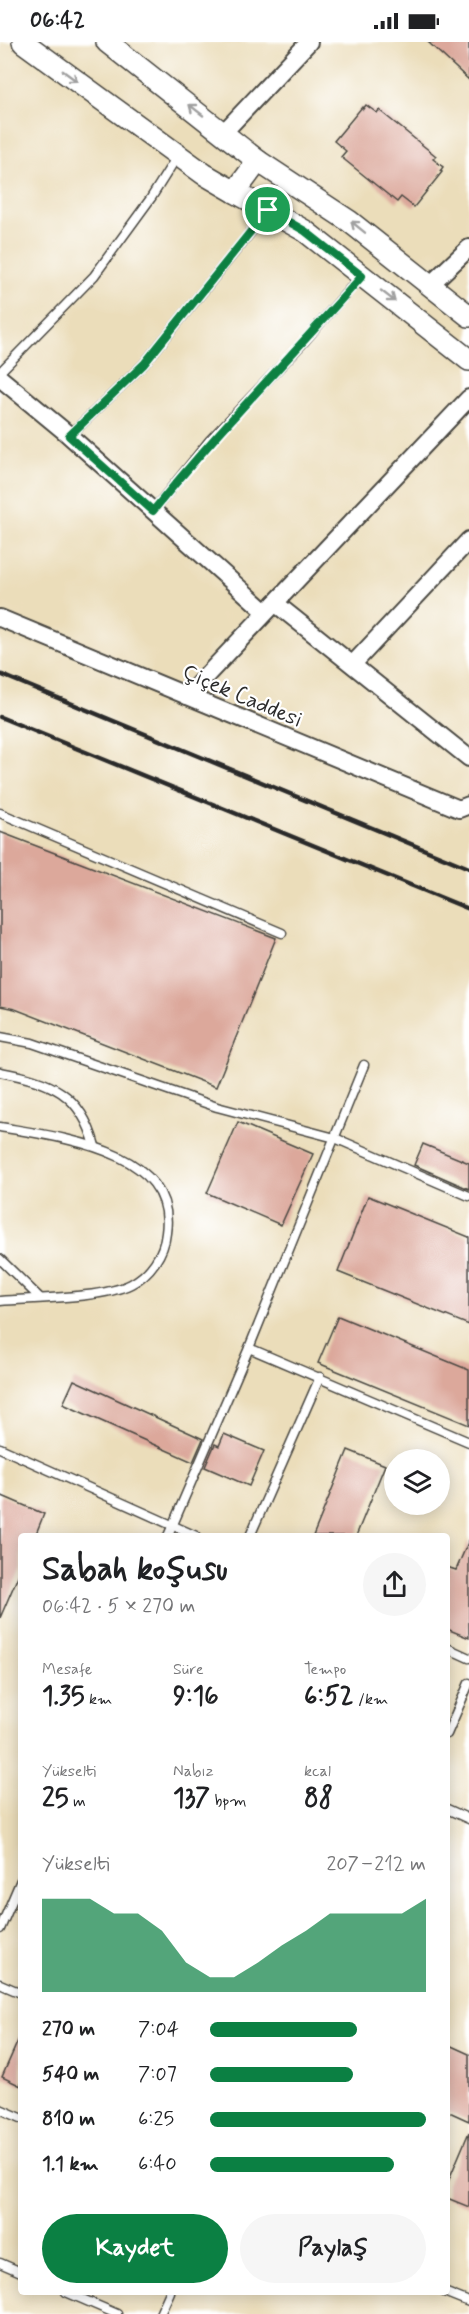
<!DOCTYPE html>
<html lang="tr">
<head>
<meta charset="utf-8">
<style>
	body { margin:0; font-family:Mynerve,sans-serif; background:#f6f6f6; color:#202124; height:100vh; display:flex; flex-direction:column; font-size:22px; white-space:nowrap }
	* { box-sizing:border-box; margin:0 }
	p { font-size:20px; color:#757577 }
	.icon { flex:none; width:33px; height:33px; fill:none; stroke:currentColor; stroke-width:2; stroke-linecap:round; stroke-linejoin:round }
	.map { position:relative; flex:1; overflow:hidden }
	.panel { position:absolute; left:18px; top:1491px; width:432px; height:762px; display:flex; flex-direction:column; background:#fff; border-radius:6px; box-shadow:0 3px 15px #0003 }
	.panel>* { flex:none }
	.controls { position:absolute; left:384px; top:1407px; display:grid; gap:12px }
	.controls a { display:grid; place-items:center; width:66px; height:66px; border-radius:50%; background:#fff; box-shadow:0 3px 15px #0003; font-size:30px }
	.pin { position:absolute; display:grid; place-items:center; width:51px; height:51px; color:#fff; margin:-26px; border:3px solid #fff; border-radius:50%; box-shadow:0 2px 6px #0007 }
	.round { display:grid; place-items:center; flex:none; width:63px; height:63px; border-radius:32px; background:#f6f6f6 }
	.summary { display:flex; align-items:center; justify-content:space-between; height:102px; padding:0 24px }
	h1 { font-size:33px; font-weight:700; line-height:45px }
	.figures { display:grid; grid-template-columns:repeat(3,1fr); gap:9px; height:102px; padding:6px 24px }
	.figures div { display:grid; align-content:center }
	.figures b { font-size:26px; font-weight:700 }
	.figures small { font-size:16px; font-weight:400 }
	.figures p { font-size:16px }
	.chart { height:168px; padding:12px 24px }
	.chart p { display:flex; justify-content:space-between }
	.chart svg { width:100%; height:108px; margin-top:6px; fill:#0b8043; opacity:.7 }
	.action { display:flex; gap:12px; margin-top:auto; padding:12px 24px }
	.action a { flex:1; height:69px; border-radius:36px; background:#0b8043; color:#fff; font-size:24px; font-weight:700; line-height:69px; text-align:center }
	.action a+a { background:#f6f6f6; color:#202124 }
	ul { padding:0 24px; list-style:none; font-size:20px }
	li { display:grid; grid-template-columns:96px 72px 1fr; align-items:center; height:45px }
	li i { height:15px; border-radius:8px; background:#0b8043 }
	.status { display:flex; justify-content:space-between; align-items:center; height:42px; padding:0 30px; background:#fff; direction:ltr }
	.status svg { height:16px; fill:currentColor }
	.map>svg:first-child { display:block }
	.building { fill:#dca89b }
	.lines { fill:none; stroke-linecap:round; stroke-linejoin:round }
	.service-casing { stroke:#484640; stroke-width:11 }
	.minor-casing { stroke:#484640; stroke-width:20 }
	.tertiary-casing { stroke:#484640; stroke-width:24 }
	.service { stroke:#fff; stroke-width:8 }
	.minor { stroke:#fff; stroke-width:16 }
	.tertiary { stroke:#fff; stroke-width:21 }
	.rail { stroke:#2b2b2b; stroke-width:4.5 }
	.oneway { stroke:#a0a0a0 }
	.route-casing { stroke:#fff; stroke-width:12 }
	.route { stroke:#0b8043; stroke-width:8 }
	.labels { text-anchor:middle; stroke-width:4.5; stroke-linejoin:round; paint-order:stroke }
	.street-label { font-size:22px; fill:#2b2b2b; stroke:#fff }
</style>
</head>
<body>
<div class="status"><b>06:42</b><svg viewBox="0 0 49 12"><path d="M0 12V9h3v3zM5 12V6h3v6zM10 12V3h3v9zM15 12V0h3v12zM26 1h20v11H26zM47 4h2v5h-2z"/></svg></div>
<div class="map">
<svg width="469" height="2272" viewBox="0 0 469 2272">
	<rect width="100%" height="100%" fill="#fff"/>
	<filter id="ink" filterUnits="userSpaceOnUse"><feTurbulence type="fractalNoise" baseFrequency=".0167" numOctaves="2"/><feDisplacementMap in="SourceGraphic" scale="12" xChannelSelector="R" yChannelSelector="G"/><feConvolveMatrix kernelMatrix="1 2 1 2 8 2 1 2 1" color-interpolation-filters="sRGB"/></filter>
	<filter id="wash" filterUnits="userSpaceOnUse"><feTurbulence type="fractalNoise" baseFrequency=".008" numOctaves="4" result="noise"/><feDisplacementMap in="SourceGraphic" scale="24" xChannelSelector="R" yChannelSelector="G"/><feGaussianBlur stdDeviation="1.35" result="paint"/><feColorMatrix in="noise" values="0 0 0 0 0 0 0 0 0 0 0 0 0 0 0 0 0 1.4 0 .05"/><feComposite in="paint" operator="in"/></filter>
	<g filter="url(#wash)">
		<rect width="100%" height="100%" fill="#ebddba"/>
		<g id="blocks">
			<!-- building -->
			<g class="building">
				<polygon points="428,0 469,0 469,38"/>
				<polygon points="366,63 377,71 379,68 395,81 436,114 433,117 443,125 440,129 442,130 414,165 401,155 397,160 341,115 346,109 334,99 362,65 363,67"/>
				<polygon points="0,790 276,896 216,1045 15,967 0,964"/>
				<polygon points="238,1080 313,1112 281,1183 207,1151"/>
				<polygon points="423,1102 469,1121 469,1147 414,1123"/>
				<polygon points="368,1154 469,1195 469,1283 338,1230"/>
				<polygon points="338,1274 469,1328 469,1383 318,1321"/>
				<polygon points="74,1338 203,1397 193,1420 63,1362"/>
				<polygon points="224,1392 264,1409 249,1444 205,1425 215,1402 219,1404"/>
				<polygon points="348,1408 385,1423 356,1494 313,1494"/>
				<polygon points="0,1453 44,1472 35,1494 21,1494 21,1527 0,1576"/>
				<polygon points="469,1498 469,1596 447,1587 447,1525 456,1528"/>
				<polygon points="21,1992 21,2044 2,2035"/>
				<polygon points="447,2002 469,2012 469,2079 447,2069"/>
				<polygon points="469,2090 469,2165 447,2156 447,2142"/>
			</g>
		</g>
	</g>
	<g filter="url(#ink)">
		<use href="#blocks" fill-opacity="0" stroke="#484640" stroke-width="1.5"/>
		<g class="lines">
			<!-- service casing -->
			<g class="service-casing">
				<g id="service">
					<polyline points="0,330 94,234 151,156 178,113"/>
					<polyline points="69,394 144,322 267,170"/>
					<polyline points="153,469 210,398 302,302 361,234"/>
					<polyline points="0,771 282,891"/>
					<polyline points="0,995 32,1001 217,1065 335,1096 469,1154"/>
					<path d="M0 1030C50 1039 81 1051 95 1104"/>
					<path d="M0 1085C57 1095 178 1107 166 1191 164 1212 150 1232 131 1242 101 1257 35 1256 0 1259"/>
					<polyline points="0,1217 40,1256"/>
					<polyline points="249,1306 469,1400"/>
					<polyline points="0,1406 196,1494"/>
					<polyline points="168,1494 249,1306 364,1023"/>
					<polyline points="250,1494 320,1335"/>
					<polyline points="447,1606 469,1616"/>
					<polyline points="447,1692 469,1641"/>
					<polyline points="447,1767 469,1777"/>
					<polyline points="0,1887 21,1838"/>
					<polyline points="0,1942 21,1951"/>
					<polyline points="0,2067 21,2076"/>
					<polyline points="0,2221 21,2230"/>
					<polyline points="66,2250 117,2272"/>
					<polyline points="444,2250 469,2260"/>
					<polyline points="160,2272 170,2250"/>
				</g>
			</g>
			<!-- minor casing -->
			<g class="minor-casing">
				<g id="minor">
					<polyline points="224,90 309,0"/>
					<polyline points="430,243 469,206"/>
					<polyline points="0,336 63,388 266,570"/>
					<polyline points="275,561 469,716"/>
					<polyline points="0,576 459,767 469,763"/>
					<polyline points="353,622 469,498"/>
					<polyline points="187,654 469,356"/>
				</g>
			</g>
			<!-- tertiary casing -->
			<g class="tertiary-casing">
				<g id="tertiary">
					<polyline points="23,0 204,132 235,150 258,119 107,0"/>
					<polyline points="258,119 349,179 469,274"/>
					<polyline points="235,150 305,189 469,318"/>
				</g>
			</g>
			<!-- service -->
			<use href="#service" class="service"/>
			<!-- minor -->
			<use href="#minor" class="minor"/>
			<!-- tertiary -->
			<use href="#tertiary" class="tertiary"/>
			<!-- rail -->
			<g class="rail">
				<polyline points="0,632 469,826"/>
				<polyline points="0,675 469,867"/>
			</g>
		</g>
		<!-- one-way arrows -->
		<defs><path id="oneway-shaft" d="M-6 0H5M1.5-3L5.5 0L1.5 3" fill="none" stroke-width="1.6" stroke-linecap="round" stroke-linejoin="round" transform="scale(1.5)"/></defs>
		<g class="oneway">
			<use href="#oneway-shaft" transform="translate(70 34) rotate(36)"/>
			<use href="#oneway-shaft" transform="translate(196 68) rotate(-142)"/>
			<use href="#oneway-shaft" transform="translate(358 185) rotate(-141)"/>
			<use href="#oneway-shaft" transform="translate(388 254) rotate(38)"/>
		</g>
	</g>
	<g class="lines" filter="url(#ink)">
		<!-- route casing -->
		<g class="route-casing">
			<path id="route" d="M268 168 305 189 362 234C293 313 219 387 153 469L69 394 144 322Z"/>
		</g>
		<!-- route -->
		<use href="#route" class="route"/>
	</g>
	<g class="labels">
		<!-- street labels -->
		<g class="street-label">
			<text transform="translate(243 653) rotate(23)" y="8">Çiçek Caddesi</text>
		</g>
	</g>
</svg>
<div class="controls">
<a><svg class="icon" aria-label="layers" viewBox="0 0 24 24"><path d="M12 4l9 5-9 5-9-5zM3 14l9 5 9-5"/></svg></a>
</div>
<div class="pin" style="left:268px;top:168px;background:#1e9e55"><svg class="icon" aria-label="arrive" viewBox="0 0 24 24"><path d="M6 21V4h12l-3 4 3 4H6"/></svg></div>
<section class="panel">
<div class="summary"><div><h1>Sabah koşusu</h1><p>06:42 · 5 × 270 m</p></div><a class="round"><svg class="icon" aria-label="share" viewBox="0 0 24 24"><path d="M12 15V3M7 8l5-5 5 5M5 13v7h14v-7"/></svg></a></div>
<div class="figures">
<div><p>Mesafe</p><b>1.35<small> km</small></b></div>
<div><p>Süre</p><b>9:16</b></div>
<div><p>Tempo</p><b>6:52<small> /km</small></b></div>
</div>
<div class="figures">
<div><p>Yükselti</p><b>25<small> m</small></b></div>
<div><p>Nabız</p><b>137<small> bpm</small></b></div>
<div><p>kcal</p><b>88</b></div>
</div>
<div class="chart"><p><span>Yükselti</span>207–212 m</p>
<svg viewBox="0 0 160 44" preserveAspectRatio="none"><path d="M0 44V6L10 6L20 6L30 12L40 12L50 19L60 32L70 38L80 38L90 32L100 25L110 19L120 12L130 12L140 12L150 12L160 6V44z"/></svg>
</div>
<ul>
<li><b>270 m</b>7:04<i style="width:68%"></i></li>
<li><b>540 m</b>7:07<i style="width:66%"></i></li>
<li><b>810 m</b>6:25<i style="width:100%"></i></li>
<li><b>1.1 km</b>6:40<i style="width:85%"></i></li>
</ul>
<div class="action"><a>Kaydet</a><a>Paylaş</a></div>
</section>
</div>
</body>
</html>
